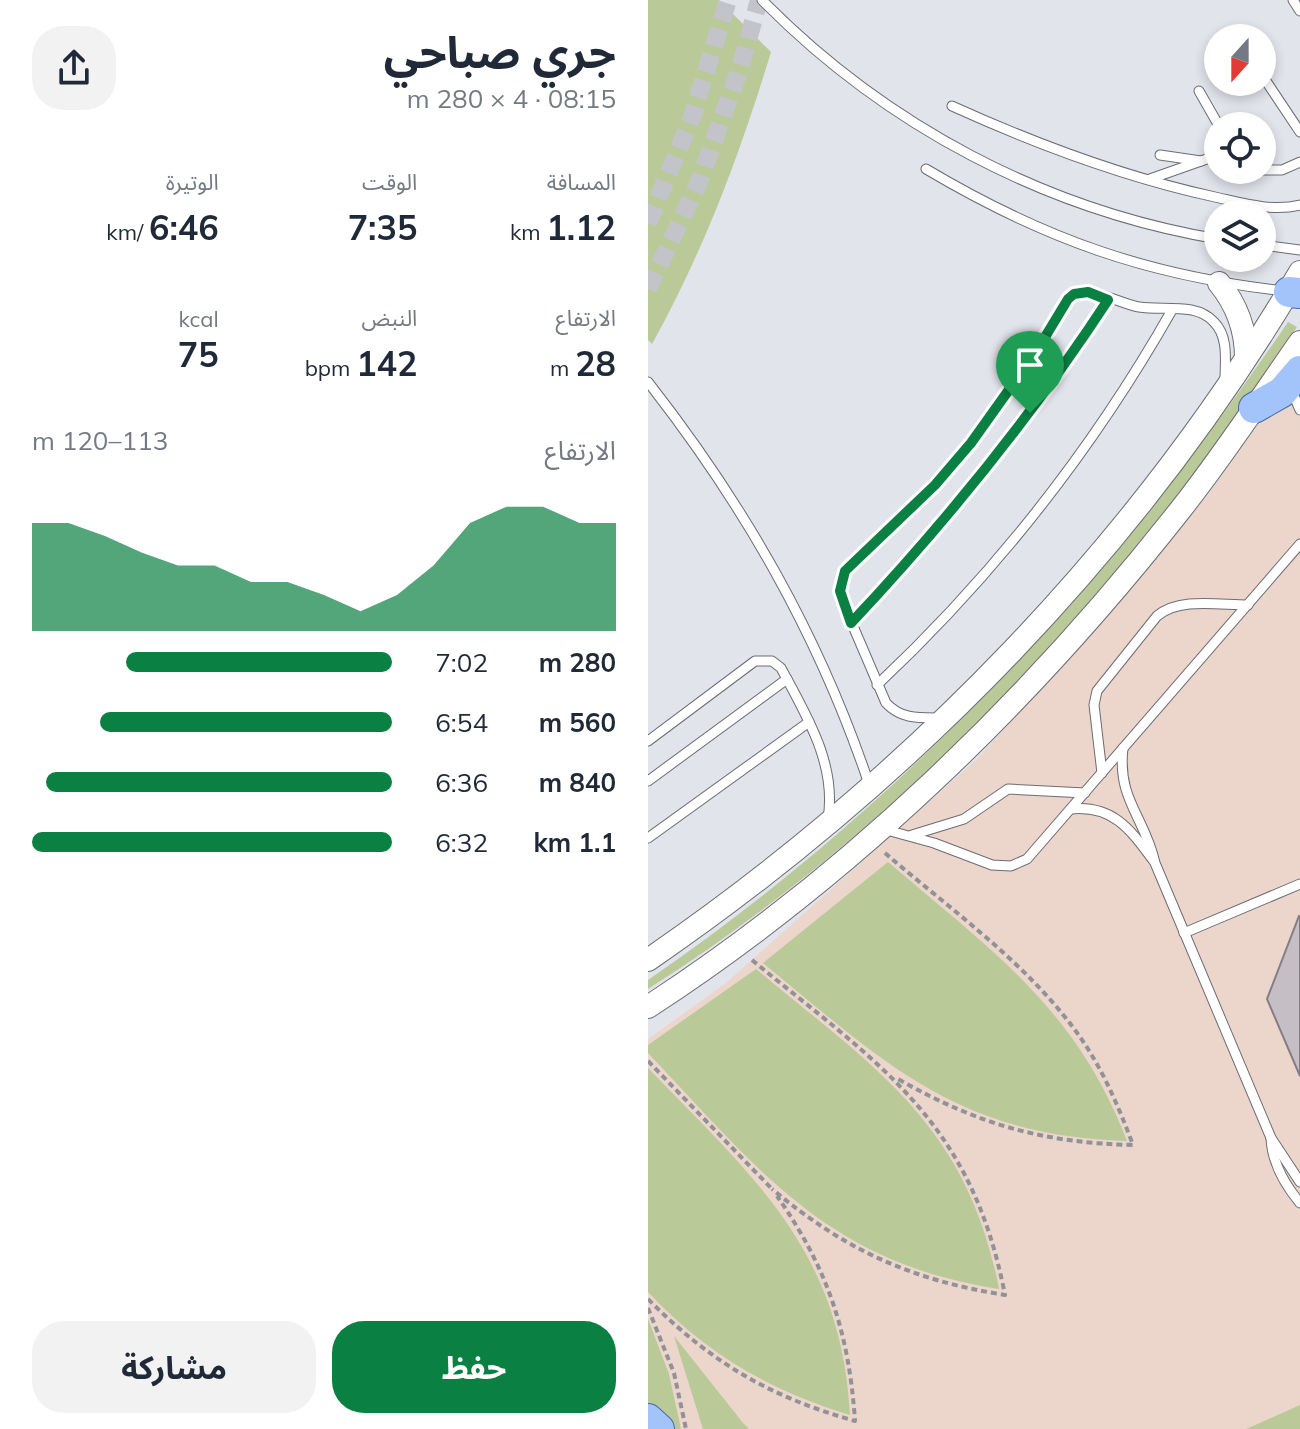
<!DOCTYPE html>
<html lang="ar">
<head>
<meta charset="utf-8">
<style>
	body { margin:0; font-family:Mulish,"Noto Sans Arabic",sans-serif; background:#f2f2f3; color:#1f2937; direction:rtl; height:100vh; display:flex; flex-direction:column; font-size:30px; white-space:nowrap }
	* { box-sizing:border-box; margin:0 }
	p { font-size:26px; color:#747a83 }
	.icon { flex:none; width:44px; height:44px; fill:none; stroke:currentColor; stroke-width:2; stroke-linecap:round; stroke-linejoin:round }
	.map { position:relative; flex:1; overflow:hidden; direction:ltr }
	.drawer { display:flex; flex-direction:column; background:#fff; width:648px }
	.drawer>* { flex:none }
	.needle { width:52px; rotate:201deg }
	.buttons { position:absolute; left:556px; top:24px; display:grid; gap:16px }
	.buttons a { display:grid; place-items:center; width:72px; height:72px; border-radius:50%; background:#fff; box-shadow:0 4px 12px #0003; font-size:40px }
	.pin { position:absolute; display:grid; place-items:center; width:68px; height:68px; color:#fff; margin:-82px -34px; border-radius:50% 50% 50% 0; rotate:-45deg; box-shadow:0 0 8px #0007 }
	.pin .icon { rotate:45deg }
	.round { display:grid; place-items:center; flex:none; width:84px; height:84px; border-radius:32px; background:#f2f2f3 }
	.head { display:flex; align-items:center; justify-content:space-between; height:136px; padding:0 32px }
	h1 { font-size:44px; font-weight:700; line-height:60px }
	.stats { display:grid; grid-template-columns:repeat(3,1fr); gap:12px; height:136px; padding:8px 32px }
	.stats div { display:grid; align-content:center }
	.stats b { font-size:34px; font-weight:700 }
	.stats small { font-size:22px; font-weight:400 }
	.stats p { font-size:22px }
	.chart { height:224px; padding:16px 32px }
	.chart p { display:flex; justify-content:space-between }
	.chart svg { width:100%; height:144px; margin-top:8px; fill:#0b8043; opacity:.7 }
	.button { display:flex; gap:16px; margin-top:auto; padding:16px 32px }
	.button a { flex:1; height:92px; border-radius:32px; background:#0b8043; color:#fff; font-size:32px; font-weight:700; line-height:92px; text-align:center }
	.button a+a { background:#f2f2f3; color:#1f2937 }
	ul { padding:0 32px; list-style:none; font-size:26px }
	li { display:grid; grid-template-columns:128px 96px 1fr; align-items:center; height:60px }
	li i { height:20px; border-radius:10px; background:#0b8043 }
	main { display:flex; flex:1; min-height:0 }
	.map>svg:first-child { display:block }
	.commercial { fill:#ecd5ca }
	.green { fill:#b9c998 }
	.building { fill:#c5bfc5; stroke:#837e84; stroke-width:2 }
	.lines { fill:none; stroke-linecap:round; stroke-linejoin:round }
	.minor-tunnel { stroke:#c2c4ca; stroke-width:18; stroke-dasharray:18 9; stroke-linecap:butt }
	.service-casing { stroke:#6c6d74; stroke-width:11 }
	.tertiary-casing { stroke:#6c6d74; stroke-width:24 }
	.primary-casing { stroke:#466aa6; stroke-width:32 }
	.path { stroke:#919298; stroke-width:4; stroke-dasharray:6 4; stroke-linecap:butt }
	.service { stroke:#fff; stroke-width:9 }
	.tertiary { stroke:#fff; stroke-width:22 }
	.primary { stroke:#a3c4fa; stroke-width:30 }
	.route-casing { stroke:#fff; stroke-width:16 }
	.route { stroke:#0b8043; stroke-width:10 }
</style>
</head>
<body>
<main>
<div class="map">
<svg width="652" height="1429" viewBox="0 0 652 1429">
	<rect width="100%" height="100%" fill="#e2e4eb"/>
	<!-- commercial -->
	<polygon class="commercial" points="652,366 652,1429 0,1429 0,1039 78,983 328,760 453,623 561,493"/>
	<!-- green -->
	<g class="green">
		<path d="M0 0H71L123 52C92 154 56 250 4 344L0 340Z"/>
		<path d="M640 322 649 327C479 586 263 821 0 989V980C255 805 467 577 640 322Z"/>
		<path d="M240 862C344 951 428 1008 479 1141 310 1136 238 1064 115 963Z"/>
		<path d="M108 969C228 1069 319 1124 351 1289 179 1262 113 1172 0 1053V1045Z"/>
		<path d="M0 1068C106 1178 193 1250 202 1415 122 1391 57 1353 0 1292Z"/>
		<polygon points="0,1319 21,1374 33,1429 0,1429"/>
		<polygon points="26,1336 95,1423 101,1429 55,1429"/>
		<polygon points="652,1405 652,1429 598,1429 605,1426"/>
	</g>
	<!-- building -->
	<polygon class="building" points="651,916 652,916 652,1076 619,999"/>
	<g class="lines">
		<!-- minor-tunnel -->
		<g class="minor-tunnel">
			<polyline points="0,223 44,117 80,0"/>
			<polyline points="0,289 50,184 92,69 111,0"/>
		</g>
		<!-- service casing -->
		<g class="service-casing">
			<g id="service">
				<path d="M114 0C237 125 397 210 570 239"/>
				<polyline points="645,0 652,11"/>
				<polyline points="585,31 589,38"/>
				<polyline points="614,75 652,132"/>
				<polyline points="551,91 571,126"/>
				<path d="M304 106C390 145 475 177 567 197 594 203 624 212 652 205"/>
				<polyline points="512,155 553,161"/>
				<path d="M278 169C396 239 500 276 637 291"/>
				<polyline points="613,170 634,170 652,162"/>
				<polyline points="502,179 570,155"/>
				<polyline points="614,245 652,250"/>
				<path d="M0 382C97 506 172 637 222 787"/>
				<polyline points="644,391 652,410"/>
				<path d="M203 623C298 522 384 416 460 300"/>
				<path d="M229 685C347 574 444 451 524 310"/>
				<path d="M291 718C270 718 253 719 238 703L193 598 192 584 202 566C272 502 334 435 386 355 396 340 411 303 426 294 442 286 473 304 491 307 515 311 548 302 566 322 581 337 577 361 577 380"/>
				<path d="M0 741 107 661H124L133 668C158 715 189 764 180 819"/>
				<path d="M475 748C469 800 497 817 507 863L623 1138 652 1182"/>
				<path d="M454 773 446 705 449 691 509 616C531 597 571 605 600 605"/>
				<polyline points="0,781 139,679"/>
				<path d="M423 809C465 805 482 829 505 860"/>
				<polyline points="235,829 286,843 344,865 363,866 379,859 652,544"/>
				<polyline points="264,835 316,819 360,789 437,793"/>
				<polyline points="0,838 161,722"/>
				<polyline points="536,933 652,884"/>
				<path d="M623 1138C624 1162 637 1185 652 1203"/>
			</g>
		</g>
		<!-- tertiary casing -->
		<g class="tertiary-casing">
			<g id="tertiary">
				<path d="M571 283C589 305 598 329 598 358"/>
				<path d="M0 960C261 781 491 546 652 272"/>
				<path d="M0 1007C203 875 383 700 533 509 575 456 613 398 652 342"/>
			</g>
		</g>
		<!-- primary casing -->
		<g class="primary-casing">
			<g id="primary">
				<polyline points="641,292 652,293"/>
				<polyline points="606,408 634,392 652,371"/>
				<polyline points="0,1419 11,1429"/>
			</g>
		</g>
		<!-- path -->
		<g class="path">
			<path d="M237 853C302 909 376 961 427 1030 453 1065 470 1105 485 1145 395 1143 329 1124 250 1079"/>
			<path d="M104 960C233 1066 323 1120 357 1295 263 1280 197 1250 124 1189"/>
			<polyline points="0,1061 124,1189"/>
			<path d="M0 1299C62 1362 122 1397 207 1421 201 1333 180 1269 129 1196"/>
			<polyline points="0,1308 26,1373 38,1429"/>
		</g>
		<!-- service -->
		<use href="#service" class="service"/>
		<!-- tertiary -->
		<use href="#tertiary" class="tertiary"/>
		<!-- primary -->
		<use href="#primary" class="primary"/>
	</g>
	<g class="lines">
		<!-- route casing -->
		<g class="route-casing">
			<path id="route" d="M440 292 460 300C384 416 298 522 203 623L192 591 197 571 287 485 323 443 388 352 420 299 426 294Z"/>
		</g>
		<!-- route -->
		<use href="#route" class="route"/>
	</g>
</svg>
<div class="buttons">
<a><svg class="needle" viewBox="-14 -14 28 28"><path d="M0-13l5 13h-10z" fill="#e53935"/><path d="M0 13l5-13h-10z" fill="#747a83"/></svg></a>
<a><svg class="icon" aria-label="locate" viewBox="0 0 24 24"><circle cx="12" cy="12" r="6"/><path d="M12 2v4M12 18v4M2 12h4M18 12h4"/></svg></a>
<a><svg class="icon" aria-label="layers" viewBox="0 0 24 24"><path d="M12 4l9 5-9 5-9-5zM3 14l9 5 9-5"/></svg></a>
</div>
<div class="pin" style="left:382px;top:413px;background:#1e9e55"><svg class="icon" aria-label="arrive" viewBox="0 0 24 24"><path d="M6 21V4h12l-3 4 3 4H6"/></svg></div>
</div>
<section class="drawer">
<div class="head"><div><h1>جري صباحي</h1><p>08:15 · 4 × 280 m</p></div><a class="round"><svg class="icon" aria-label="share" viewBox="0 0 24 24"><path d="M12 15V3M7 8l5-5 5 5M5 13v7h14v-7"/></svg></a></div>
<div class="stats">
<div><p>المسافة</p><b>1.12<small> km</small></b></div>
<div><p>الوقت</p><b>7:35</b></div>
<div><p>الوتيرة</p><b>6:46<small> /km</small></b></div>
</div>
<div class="stats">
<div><p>الارتفاع</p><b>28<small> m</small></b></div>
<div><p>النبض</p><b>142<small> bpm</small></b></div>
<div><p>kcal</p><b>75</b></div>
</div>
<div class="chart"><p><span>الارتفاع</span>113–120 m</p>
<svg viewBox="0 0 160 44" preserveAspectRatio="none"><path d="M0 44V11L10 11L20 15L30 20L40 24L50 24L60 29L70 29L80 33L90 38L100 33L110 24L120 11L130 6L140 6L150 11L160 11V44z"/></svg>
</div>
<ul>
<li><b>280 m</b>7:02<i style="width:74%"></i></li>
<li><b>560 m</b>6:54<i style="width:81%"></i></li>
<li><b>840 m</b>6:36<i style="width:96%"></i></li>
<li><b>1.1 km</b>6:32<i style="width:100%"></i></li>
</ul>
<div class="button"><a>حفظ</a><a>مشاركة</a></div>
</section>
</main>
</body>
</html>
